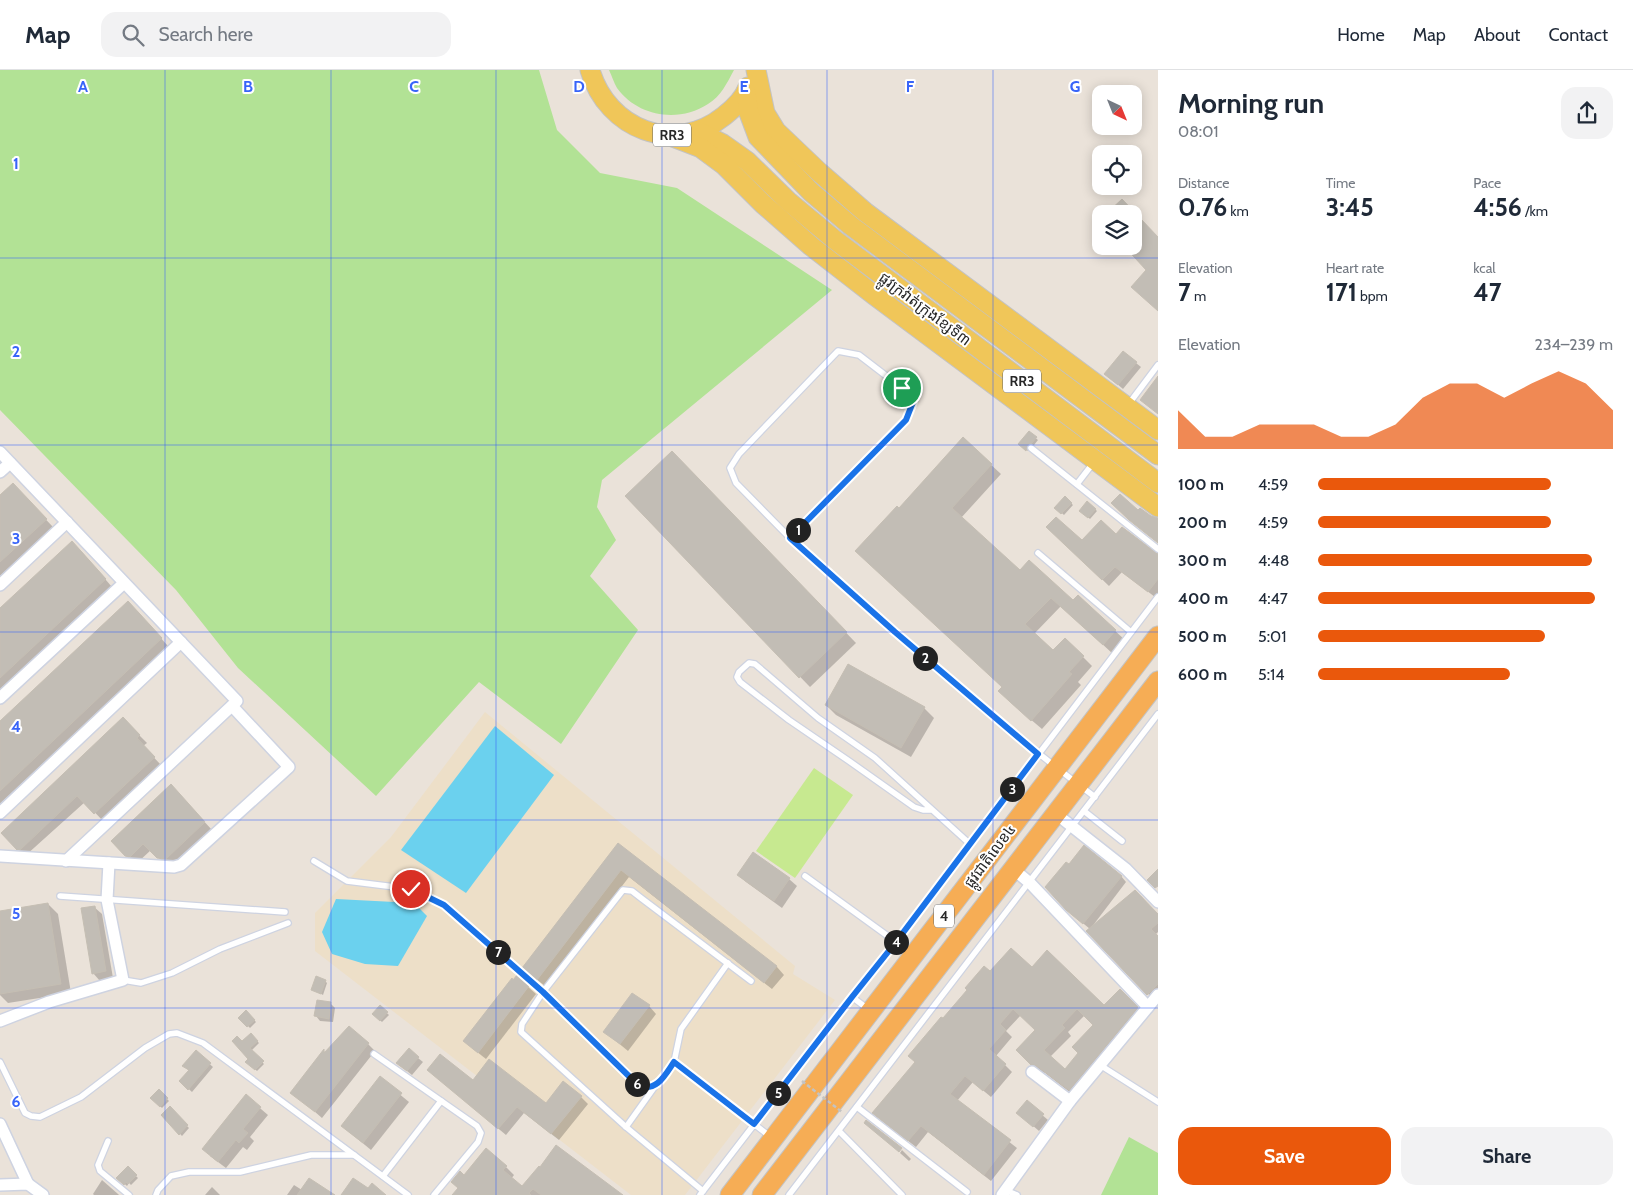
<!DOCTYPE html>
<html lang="en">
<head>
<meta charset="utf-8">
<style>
	body { margin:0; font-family:Cabin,"Noto Sans Khmer",sans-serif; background:#f2f2f3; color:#1f2937; height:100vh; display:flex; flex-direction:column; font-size:19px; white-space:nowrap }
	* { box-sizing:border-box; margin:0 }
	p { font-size:16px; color:#747a83 }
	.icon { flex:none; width:28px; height:28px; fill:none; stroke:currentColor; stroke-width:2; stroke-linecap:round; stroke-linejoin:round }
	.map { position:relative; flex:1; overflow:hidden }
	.panel { display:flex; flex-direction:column; background:#fff; width:475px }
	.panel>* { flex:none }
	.needle { width:32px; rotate:137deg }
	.tools { position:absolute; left:1092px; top:15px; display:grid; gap:10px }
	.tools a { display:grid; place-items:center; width:50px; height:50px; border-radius:10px; background:#fff; box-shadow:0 2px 12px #0003; font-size:25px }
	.pin { position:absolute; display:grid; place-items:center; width:42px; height:42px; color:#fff; margin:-21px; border:2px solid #fff; border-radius:50%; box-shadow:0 1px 5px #0007 }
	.km { position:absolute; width:25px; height:25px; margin:-12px; border-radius:50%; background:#222; color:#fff; font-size:14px; line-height:25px; text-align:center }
	.round { display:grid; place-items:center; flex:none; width:52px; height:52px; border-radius:15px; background:#f2f2f3 }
	.head { display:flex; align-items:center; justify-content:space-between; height:85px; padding:0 20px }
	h1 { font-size:28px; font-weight:700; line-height:38px }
	.stats { display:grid; grid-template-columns:repeat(3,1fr); gap:8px; height:85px; padding:5px 20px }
	.stats div { display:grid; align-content:center }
	.stats b { font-size:25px; font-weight:700 }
	.stats small { font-size:14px; font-weight:400 }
	.stats p { font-size:14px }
	.chart { height:140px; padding:10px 20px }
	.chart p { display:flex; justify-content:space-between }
	.chart svg { width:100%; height:90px; margin-top:5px; fill:#ea580c; opacity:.7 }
	.cta { display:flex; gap:10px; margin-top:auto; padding:10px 20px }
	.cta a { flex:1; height:58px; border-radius:15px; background:#ea580c; color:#fff; font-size:20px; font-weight:700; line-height:58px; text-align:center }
	.cta a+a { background:#f2f2f3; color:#1f2937 }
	ul { padding:0 20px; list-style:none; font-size:16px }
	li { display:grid; grid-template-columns:80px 60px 1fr; align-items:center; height:38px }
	li i { height:12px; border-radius:6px; background:#ea580c }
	header { display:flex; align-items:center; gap:30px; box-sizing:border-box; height:70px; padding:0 25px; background:#fff; border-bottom:1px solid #e0e1e3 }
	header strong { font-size:24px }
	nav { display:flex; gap:28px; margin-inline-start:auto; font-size:18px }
	.search { width:350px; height:45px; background:#f2f2f3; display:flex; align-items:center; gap:12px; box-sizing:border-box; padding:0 18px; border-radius:15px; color:#747a83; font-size:19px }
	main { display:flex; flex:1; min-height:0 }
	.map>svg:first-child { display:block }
	.education { fill:#eddfc8 }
	.green { fill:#b2e295 }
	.pitch { fill:#c7e990 }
	.water { fill:#6bd1ee }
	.shadow { fill:#0003; fill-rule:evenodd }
	.building { fill:#c2bdb5; stroke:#c5beb3; fill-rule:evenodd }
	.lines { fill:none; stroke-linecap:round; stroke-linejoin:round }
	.service-casing { stroke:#ced3e1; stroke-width:8 }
	.minor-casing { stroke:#ced3e1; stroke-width:14 }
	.primary-casing { stroke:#c3c3c3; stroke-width:21 }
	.trunk-casing { stroke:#c3c3c3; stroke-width:21 }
	.service { stroke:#fff; stroke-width:5.5 }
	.minor { stroke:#fff; stroke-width:11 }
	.primary { stroke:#f0c659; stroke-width:19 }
	.trunk { stroke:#f6ad55; stroke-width:19 }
	.path-bridge { stroke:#c3c3c3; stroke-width:2.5; stroke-dasharray:4 2.5; stroke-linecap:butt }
	.route-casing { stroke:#fff; stroke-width:10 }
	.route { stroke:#1a73e8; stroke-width:6 }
	.grid { fill:none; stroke:#3864f9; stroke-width:1; stroke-opacity:0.55 }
	.labels { text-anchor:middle; stroke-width:4; stroke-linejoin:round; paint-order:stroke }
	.shield { fill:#fff; stroke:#686868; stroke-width:1 }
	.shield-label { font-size:14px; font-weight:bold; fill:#282828 }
	.street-label { font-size:15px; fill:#282828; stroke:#fff }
	.grid-label { font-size:16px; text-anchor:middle; font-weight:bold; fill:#3864f9; stroke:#fff; stroke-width:4; stroke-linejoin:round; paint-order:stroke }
</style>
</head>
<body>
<header>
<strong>Map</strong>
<div class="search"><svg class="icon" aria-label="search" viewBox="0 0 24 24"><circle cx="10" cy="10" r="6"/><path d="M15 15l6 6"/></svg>Search here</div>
<nav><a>Home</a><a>Map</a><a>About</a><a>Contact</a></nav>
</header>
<main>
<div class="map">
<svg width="1158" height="1125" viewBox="0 0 1158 1125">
	<rect width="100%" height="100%" fill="#eae2d9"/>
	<!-- education -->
	<polygon class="education" points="485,642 795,896 793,904 835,930 685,1125 631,1125 315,881 315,843 391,767"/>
	<!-- green -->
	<g class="green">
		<polygon points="0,0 539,0 557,60 600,103 677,118 832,220 602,410 597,437 616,470 590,506 638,560 561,674 479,612 376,726 238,598 176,520 0,340"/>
		<path d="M609 0H734C727 13 721 26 708 34 679 53 638 47 617 18 614 13 612 6 609 0Z"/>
		<polygon points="1129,1067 1158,1083 1158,1125 1101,1125"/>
	</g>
	<!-- pitch -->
	<polygon class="pitch" points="814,698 853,725 795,808 756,781"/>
	<!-- water -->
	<g class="water">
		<polygon points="495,656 554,705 466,823 401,780"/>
		<polygon points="336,829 414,833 427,846 398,896 365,894 332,884 322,862"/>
	</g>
	<!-- shadow -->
	<g class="shadow">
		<polygon points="1136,293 1141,297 1123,319 1110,308"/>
		<polygon points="1029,363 1038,370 1034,375 1029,376 1028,381 1020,374"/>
		<polygon points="963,369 1001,404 961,448 1020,502 1073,532 1078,527 1125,570 1113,584 1061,536 1034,564 1053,581 1065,569 1092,596 1078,612 1081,615 1042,659 1009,631 1004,617 899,440"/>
		<polygon points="682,392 856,573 810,617 626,427"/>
		<polygon points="13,415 53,457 0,506 0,426"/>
		<polygon points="1065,428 1073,435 1064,445 1056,438"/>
		<polygon points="1088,433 1097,441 1090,449 1081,441"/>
		<polygon points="1048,457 1082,472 1116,466 1158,484 1158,523 1155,527 1122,502 1109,516"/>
		<polygon points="80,480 112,517 0,622 0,541"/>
		<polygon points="135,540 168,576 0,734 0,653"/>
		<polygon points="826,635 924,638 934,648 911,687 836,645"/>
		<polygon points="123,649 147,673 143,676 161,695 103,751 85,732 25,786 18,779"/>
		<polygon points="178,723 212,760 173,796 166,795 151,780 137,793 133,793 112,771"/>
		<polygon points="619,775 777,897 784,905 772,919 629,807 545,916 531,905"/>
		<polygon points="754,784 789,809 797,816 782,838 746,812 738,805"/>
		<polygon points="1069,795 1121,806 1126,812 1091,858 1141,826 1158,846 1158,862 1155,865 1158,868 1158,924 1153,929 1087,861 1090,859 1073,845"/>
		<polygon points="48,834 58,844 71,923 8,933 0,925 0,842"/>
		<polygon points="94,837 102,844 113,908 100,911 93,903"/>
		<path d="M1032 899 1104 936 1120 920 1144 945 1076 1027 1045 1003 1039 1001 1018 980 1036 960 1021 945 1006 961 1012 967 996 986 1012 1002 991 1027 973 1012 957 1031 1017 1078 991 1111 928 1062 916 1077 881 1050 943 950 990 903ZM1085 945 1095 955 1080 983 1065 1000 1050 987 1071 966 1068 962Z"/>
		<polygon points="517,907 536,924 486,989 472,978"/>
		<polygon points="325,911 327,913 323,925 312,919"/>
		<polygon points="330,933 335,938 333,952 320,951 316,946"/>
		<polygon points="649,936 656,944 628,981 605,962"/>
		<polygon points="380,937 389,945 382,952 373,944"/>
		<polygon points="246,942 256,952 250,958 240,948"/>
		<polygon points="251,965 259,973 251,981 264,994 257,1001 247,992 249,989 242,973"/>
		<polygon points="368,974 375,981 322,1048 292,1022 325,981 326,983"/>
		<polygon points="196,982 213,997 192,1022 180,1011 190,1001 187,999"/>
		<polygon points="418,988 423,992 412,1005 397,993"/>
		<polygon points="428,1000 473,1012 546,1035 581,1027 588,1034 559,1070 524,1043 506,1065"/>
		<polygon points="380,1008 409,1032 371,1080 342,1056"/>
		<polygon points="159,1021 169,1031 162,1038 152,1028"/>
		<polygon points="246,1026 268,1045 250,1067 254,1071 247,1080 243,1077 226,1098 210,1086"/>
		<polygon points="1027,1032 1048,1050 1039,1061 1023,1047"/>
		<polygon points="162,1045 179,1048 189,1058 182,1066"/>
		<polygon points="902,1080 911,1089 909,1091 900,1083"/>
		<polygon points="506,1097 514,1105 511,1109 522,1118 621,1125 454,1125 459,1118 464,1106"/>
		<polygon points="128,1098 138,1108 131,1115 129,1113 127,1116 118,1108"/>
		<polygon points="102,1110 118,1124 119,1125 94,1125 93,1124"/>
		<polygon points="294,1115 302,1120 333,1125 287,1125"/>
		<polygon points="212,1117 220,1125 205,1125"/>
	</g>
	<!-- building -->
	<g class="building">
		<polygon points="1122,129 1158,167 1158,241 1131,217 1146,200 1124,176 1134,176 1134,144 1106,144"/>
		<polygon points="1123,281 1137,292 1118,315 1104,304"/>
		<polygon points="1158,306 1158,344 1140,330"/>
		<polygon points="1029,361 1037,367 1032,373 1028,375 1026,381 1018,374"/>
		<polygon points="963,367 992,394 952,438 1020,500 1029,490 1073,530 1078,525 1116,560 1103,575 1051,528 1025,554 1053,580 1065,568 1084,586 1069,602 1072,604 1031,651 998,621 1002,617 855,481 897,436 899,438"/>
		<polygon points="672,381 847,562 799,608 625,426"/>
		<polygon points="13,413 47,449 0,492 0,425"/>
		<polygon points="1120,424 1138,440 1140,438 1151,446 1158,448 1158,473 1129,450 1111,433"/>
		<polygon points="1065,426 1072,433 1061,444 1054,438"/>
		<polygon points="1087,431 1096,439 1088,448 1079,441"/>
		<polygon points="1056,447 1082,470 1101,450 1116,464 1122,457 1158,484 1158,509 1148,522 1115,497 1102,510 1046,457"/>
		<polygon points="72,471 106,509 0,608 0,538"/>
		<polygon points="128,531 162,568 0,721 0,651"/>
		<polygon points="848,594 925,637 901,678 825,635"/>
		<polygon points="123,647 140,665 137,668 155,687 94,744 77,726 20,780 17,780 1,763"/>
		<polygon points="171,714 205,752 166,789 157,788 143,774 130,787 125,786 111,771"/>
		<polygon points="618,773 777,896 764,913 621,800 537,910 522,898"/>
		<polygon points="1084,775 1122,806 1083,854 1066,840 1045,817 1066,792 1069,794"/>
		<polygon points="753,782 790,808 774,831 737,805"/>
		<polygon points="1158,799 1158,816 1155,818 1147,810"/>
		<polygon points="1135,820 1158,844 1158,853 1151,859 1158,866 1158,914 1147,925 1086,861"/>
		<polygon points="48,833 61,914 0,924 0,841"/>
		<polygon points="95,836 106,901 92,904 81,838"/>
		<path d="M1011 878 1032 897 1047 880 1104 935 1120 919 1138 937 1069 1020 1037 996 1031 995 1016 980 1035 960 1013 939 1000 954 1006 960 989 979 1006 994 983 1021 965 1006 950 1024 1011 1070 984 1105 921 1056 908 1071 872 1043 915 992 908 986 941 947 943 948 967 920 965 918 984 896 990 901ZM1077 939 1093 955 1072 977 1078 983 1065 999 1044 980 1065 958 1062 955Z"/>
		<polygon points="517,905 529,916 478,983 463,971 512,908 513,910"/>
		<polygon points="316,906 326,910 321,924 311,920"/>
		<polygon points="632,923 650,935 620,974 603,962"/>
		<polygon points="317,930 331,932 329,949 314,946"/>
		<polygon points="380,935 388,942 380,951 372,944"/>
		<polygon points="246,940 255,950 247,957 238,948"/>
		<polygon points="349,956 369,973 315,1042 290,1023 324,979 324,983"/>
		<polygon points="251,963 258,971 250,978 264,991 255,1000 245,992 248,989 232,971 237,966 242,971"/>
		<polygon points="409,978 419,987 407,1001 396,993"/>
		<polygon points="196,980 211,993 188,1020 179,1011 189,1000 182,996"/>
		<polygon points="440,984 473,1010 489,989 546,1033 563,1011 582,1026 551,1064 517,1037 498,1059 427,1000"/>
		<polygon points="380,1006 402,1023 363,1073 341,1056"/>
		<polygon points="159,1019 168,1028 160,1037 150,1028"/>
		<polygon points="246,1024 261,1037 243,1059 248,1063 239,1073 236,1070 218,1092 202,1079"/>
		<polygon points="1027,1030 1044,1044 1033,1057 1016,1043"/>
		<polygon points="170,1036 188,1055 179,1065 161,1045"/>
		<polygon points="866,1050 902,1078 899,1082 864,1053"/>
		<polygon points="556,1075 623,1125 541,1125 533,1119 529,1123 531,1125 452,1125 458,1118 451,1112 460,1101 464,1105 486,1078 507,1096 503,1100 522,1116 539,1096 540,1097"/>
		<polygon points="128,1096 137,1105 128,1114 126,1112 124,1115 116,1108"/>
		<polygon points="309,1108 335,1125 297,1125"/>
		<polygon points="353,1108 368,1118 372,1113 386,1125 341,1125"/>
	</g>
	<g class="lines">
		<!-- service casing -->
		<g class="service-casing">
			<g id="service">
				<polyline points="1128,335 1158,295"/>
				<polyline points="1031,378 1158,479"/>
				<polyline points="1077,414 1094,392"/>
				<path d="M790 468 736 413 730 398 739 384 838 281 859 285 902 318 913 332 906 350 790 468C889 557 988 647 1095 727"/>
				<polyline points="1038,483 1131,562"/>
				<polyline points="931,740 923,740 914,737 849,691 789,650 740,612 737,607 739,602 749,593 755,594 818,648 875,688 970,774"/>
				<polyline points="1084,741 1122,771"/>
				<polyline points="314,791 347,811 411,819 444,835 543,922 639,1017 646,1018 656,1015 664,1006 674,992 681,959 728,893"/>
				<polyline points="805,806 896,872"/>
				<polyline points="60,826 285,842"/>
				<polyline points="123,910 141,913 172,903 220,879 288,853"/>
				<polyline points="852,927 868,939"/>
				<polyline points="374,984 477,1056 481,1063 478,1072 434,1125"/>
				<polyline points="0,992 25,1043 31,1046 40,1047 81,1027 145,978 169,964 177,963 203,973 408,1125"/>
				<polyline points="674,992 772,1068"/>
				<polyline points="1100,995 1158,1032"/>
				<polyline points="857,1037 967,1122"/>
				<polyline points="626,1057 656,1015"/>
				<polyline points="839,1061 902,1125"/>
				<polyline points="108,1071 98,1095 100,1101 129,1125"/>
				<polyline points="383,1106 441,1031"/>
				<polyline points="1005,1120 1017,1125"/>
				<polyline points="703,1121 626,1057 521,962 522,954 543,922 623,820 632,821 641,828 751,911"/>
				<polyline points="156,1125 158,1120 171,1106 189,1102 240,1102 311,1085 354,1085"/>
				<polyline points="700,1125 852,927 896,872 1158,527"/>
				<polyline points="789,1125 1158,644"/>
			</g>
		</g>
		<!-- minor casing -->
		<g class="minor-casing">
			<g id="minor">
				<polyline points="0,382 237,631 66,791"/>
				<polyline points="0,402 10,393"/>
				<polyline points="0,515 67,452"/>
				<polyline points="0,628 124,513"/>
				<polyline points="0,743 181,572"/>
				<polyline points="1055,743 1126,799 1158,832"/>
				<polyline points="0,786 174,797 181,795 289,697 232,636"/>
				<polyline points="1012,798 1030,813 1148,937"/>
				<polyline points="0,951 49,932 123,910 107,830 109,793"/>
				<polyline points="1032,1002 1070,1031"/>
				<polyline points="0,1054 28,1114"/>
				<polyline points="0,1115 28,1114 43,1125"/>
				<polyline points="1002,1125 1070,1031 1158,925"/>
			</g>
		</g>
		<!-- primary casing -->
		<g class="primary-casing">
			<g id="primary">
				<path d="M590 0C607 59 674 86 724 46 734 38 744 29 748 17"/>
				<polyline points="756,0 765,43 776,61 819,102 865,142 1158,360"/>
				<polyline points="746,22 749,43 758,67 811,122 850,155 1158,385"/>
				<polyline points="697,61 723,74 747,91 788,131 835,170 1158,413"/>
				<polyline points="670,66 701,78 724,95 763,134 811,176 874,225 1158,437"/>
			</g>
		</g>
		<!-- trunk casing -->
		<g class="trunk-casing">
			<g id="trunk">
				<polyline points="730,1125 1158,566"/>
				<polyline points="762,1125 1158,611"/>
			</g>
		</g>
		<!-- service -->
		<use href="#service" class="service"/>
		<!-- minor -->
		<use href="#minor" class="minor"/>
		<!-- primary -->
		<use href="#primary" class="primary"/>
		<!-- trunk -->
		<use href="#trunk" class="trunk"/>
		<!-- path-bridge -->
		<polyline class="path-bridge" points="802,1011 842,1042"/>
	</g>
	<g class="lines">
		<!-- route casing -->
		<g class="route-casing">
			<path id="route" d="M411 819 444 835 543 922 639 1016C657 1022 665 1005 674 992L754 1054 852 927 896 872 1038 684 895 562 790 468 906 350 913 332 902 318"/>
		</g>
		<!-- route -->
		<use href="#route" class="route"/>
	</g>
	<!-- grid -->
	<path class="grid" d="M165 0V1125M331 0V1125M496 0V1125M662 0V1125M827 0V1125M993 0V1125M0 188H1158M0 375H1158M0 562H1158M0 750H1158M0 938H1158"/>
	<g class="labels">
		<!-- shield labels -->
		<g class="shield">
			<rect x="653" y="53.5" width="38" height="23" rx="4"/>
			<rect x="1003" y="299.5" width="38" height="23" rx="4"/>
			<rect x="934" y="834.5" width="20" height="23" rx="4"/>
		</g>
		<g class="shield-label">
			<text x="672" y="70">RR3</text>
			<text x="1022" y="316">RR3</text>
			<text x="944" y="851">4</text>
		</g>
		<!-- street labels -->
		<g class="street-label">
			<text transform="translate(925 239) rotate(37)" y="5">ផ្លូវក្រវ៉ាត់ក្រុងខ្សែទី៣</text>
			<text transform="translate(990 786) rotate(-53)" y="5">ផ្លូវជាតិលេខ៤</text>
		</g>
	</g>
	<g class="grid-label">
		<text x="83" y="22">A</text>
		<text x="248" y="22">B</text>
		<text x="414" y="22">C</text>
		<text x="579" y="22">D</text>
		<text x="744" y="22">E</text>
		<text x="910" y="22">F</text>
		<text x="1075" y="22">G</text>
		<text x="16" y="99">1</text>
		<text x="16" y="287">2</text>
		<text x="16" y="474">3</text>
		<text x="16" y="662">4</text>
		<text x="16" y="849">5</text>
		<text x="16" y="1037">6</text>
	</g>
</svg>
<div class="tools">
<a><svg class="needle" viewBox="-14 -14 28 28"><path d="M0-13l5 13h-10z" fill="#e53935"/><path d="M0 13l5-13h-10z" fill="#747a83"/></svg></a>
<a><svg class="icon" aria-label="locate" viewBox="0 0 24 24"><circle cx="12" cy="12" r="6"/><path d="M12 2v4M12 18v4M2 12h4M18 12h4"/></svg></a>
<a><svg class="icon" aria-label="layers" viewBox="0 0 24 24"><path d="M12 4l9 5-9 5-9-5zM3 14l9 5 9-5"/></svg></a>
</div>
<div class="pin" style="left:902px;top:318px;background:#1e9e55"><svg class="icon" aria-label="arrive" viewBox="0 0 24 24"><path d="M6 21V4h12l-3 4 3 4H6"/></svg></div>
<div class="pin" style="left:411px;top:819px;background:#d93025"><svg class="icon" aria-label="check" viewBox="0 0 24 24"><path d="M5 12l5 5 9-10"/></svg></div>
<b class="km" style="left:798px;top:460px">1</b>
<b class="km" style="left:925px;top:588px">2</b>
<b class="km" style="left:1012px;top:719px">3</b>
<b class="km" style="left:896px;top:872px">4</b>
<b class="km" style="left:778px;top:1023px">5</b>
<b class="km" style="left:637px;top:1014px">6</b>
<b class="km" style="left:498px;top:882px">7</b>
</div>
<section class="panel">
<div class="head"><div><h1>Morning run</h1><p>08:01</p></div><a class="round"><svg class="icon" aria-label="share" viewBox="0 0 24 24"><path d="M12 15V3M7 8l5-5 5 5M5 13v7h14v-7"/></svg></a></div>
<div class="stats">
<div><p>Distance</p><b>0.76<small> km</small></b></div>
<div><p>Time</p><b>3:45</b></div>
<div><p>Pace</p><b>4:56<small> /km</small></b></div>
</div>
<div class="stats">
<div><p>Elevation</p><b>7<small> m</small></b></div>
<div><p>Heart rate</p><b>171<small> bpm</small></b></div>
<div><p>kcal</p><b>47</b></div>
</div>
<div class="chart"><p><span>Elevation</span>234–239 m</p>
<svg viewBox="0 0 160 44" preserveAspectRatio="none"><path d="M0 44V25L10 38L20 38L30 32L40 32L50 32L60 38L70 38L80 32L90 19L100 12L110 12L120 19L130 12L140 6L150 12L160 25V44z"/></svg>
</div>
<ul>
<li><b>100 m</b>4:59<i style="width:79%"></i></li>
<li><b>200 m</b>4:59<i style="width:79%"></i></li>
<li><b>300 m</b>4:48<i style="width:93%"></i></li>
<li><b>400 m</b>4:47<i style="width:94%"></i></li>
<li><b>500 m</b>5:01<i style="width:77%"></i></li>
<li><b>600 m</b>5:14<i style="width:65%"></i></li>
</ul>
<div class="cta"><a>Save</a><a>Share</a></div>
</section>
</main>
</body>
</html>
